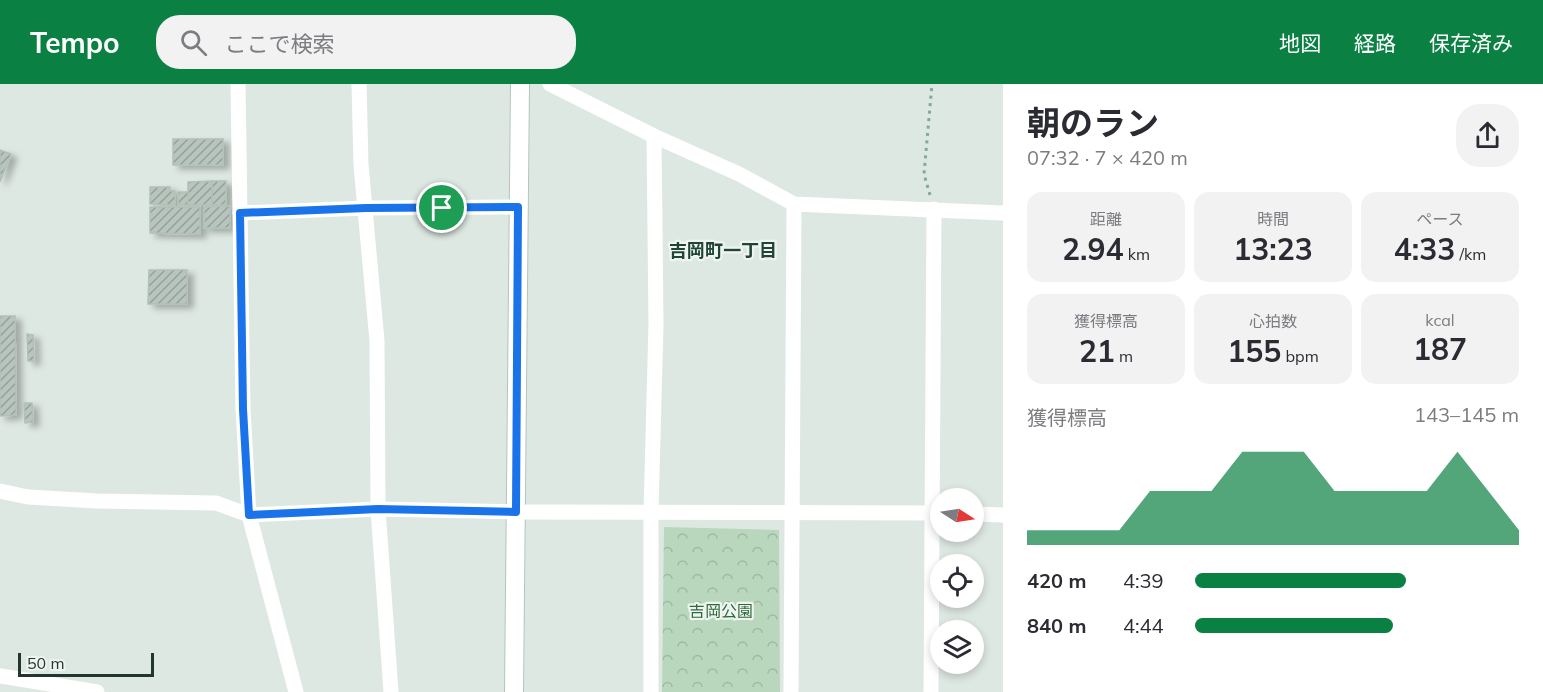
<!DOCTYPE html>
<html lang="ja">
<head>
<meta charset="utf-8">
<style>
	body { margin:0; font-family:Mulish,"Noto Sans JP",sans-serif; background:#f2f2f3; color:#2b2b33; height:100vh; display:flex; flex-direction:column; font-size:22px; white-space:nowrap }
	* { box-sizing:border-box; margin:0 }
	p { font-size:20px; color:#7c7c81 }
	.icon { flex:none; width:33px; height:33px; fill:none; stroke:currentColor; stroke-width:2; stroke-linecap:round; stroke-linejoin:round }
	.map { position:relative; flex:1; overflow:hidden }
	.details { display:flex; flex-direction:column; background:#fff; width:540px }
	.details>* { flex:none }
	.needle { width:39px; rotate:102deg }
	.buttons { position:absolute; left:930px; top:404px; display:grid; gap:12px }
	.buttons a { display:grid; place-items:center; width:54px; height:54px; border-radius:50%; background:#fff; box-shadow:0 3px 9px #0003; font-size:30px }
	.scale { position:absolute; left:18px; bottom:15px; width:136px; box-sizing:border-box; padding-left:6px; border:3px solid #22362d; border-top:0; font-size:16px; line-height:21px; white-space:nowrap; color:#22362d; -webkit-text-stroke:4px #eef5f0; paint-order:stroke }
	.pin { position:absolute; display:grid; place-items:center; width:51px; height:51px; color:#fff; margin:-26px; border:3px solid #fff; border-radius:50%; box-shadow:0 2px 6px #0007 }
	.round { display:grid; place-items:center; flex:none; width:63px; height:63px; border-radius:24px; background:#f2f2f3 }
	.head { display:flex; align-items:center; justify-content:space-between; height:102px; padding:0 24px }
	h1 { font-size:33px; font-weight:700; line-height:45px }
	.metrics { display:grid; grid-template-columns:repeat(3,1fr); gap:9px; height:102px; padding:6px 24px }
	.metrics div { display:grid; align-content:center; border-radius:15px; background:#f2f2f3; text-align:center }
	.metrics b { font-size:30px; font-weight:700 }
	.metrics small { font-size:16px; font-weight:400 }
	.metrics p { font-size:16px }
	.chart { height:168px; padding:12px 24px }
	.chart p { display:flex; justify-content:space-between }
	.chart svg { width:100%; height:108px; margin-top:6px; fill:#0b8043; opacity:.7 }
	ul { padding:0 24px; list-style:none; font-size:20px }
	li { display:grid; grid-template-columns:96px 72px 1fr; align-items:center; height:45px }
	li i { height:15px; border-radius:8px; background:#0b8043 }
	header { display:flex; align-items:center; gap:36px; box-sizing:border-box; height:84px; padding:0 30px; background:#0b8043; color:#fff }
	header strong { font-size:28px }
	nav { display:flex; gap:33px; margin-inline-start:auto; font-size:21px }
	.search { width:420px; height:54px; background:#f2f2f3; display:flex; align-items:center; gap:15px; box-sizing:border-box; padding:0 21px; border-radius:24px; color:#7c7c81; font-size:22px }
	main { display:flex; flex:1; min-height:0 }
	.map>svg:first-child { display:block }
	.forest { fill:url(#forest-crowns) }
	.building { fill:url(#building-hatch); stroke:#b2c1b8; stroke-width:1.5; filter:url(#shadow) }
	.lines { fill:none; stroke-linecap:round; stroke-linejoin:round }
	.secondary-casing { stroke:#b3c6bc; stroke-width:20 }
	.path { stroke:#82a896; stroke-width:3; stroke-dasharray:3 4.5; stroke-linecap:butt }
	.street { stroke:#fff; stroke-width:15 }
	.secondary { stroke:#fff; stroke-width:18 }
	.route-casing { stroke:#fff; stroke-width:12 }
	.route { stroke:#1a73e8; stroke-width:8 }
	.labels { text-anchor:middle; stroke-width:4.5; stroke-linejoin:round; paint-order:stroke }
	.park-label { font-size:16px; fill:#30683d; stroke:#eef5f0 }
	.neighbourhood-label { font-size:18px; font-weight:bold; fill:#204536; stroke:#eef5f0 }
</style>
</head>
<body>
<header>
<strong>Tempo</strong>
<div class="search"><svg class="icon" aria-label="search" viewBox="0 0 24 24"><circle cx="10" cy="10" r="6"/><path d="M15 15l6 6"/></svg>ここで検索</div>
<nav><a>地図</a><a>経路</a><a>保存済み</a></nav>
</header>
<main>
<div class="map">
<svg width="1003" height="608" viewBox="0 0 1003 608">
	<defs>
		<pattern id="forest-crowns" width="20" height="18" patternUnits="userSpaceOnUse" patternTransform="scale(1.5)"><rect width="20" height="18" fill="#b9d7bc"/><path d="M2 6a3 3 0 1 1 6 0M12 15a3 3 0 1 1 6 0" fill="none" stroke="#9fb9a2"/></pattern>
		<pattern id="building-hatch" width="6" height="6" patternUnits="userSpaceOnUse" patternTransform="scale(1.5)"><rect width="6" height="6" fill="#b7c5be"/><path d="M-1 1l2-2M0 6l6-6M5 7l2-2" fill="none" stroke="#94a19b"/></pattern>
		<filter id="shadow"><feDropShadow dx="6" dy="4" stdDeviation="3" flood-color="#0004"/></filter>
	</defs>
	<rect width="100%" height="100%" fill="#dee8e2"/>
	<!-- forest -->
	<polygon class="forest" points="664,443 779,446 780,608 662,608"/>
	<!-- building -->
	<g class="building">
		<rect x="173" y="55" width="50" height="26"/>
		<polygon points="0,66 11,70 0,98"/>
		<polygon points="212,97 212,121 188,121 188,98"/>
		<rect x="212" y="97" width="14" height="24"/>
		<polygon points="150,103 170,103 170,107 175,107 175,121 150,120"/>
		<rect x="178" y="108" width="10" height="13"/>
		<polygon points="230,122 230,144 204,144 204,123"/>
		<polygon points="150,123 200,123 200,150 150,149"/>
		<polygon points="149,186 187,186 187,220 148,220"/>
		<polygon points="0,232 15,232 16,331 0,332"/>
		<polygon points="27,250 33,251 34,277 28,277"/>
		<polygon points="24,319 32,319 33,338 25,339"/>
	</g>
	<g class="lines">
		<!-- secondary casing -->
		<g class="secondary-casing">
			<polyline id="secondary" points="514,608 520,0"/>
		</g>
		<!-- path -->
		<polyline class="path" points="930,111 924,90 932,0"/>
		<!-- street -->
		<g class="street">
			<polyline points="238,0 243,325 249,431 296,608"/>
			<polyline points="359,0 361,81 377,257 378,425 391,608"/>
			<polyline points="550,0 654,52 739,90 794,120 1003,129"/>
			<polyline points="240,129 366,124 518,123"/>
			<polyline points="0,407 28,413 97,417 216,419 249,431 378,425 516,428 940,429"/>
			<polyline points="974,430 1003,431"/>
			<polyline points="1,592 97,608"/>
			<polyline points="651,608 651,428 656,240 654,52"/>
			<polyline points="791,608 794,120"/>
			<polyline points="931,608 934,125"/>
		</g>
		<!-- secondary -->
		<use href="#secondary" class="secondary"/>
	</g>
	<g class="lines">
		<!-- route casing -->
		<g class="route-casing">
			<polygon id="route" points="518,123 516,428 378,425 249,431 243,325 240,129 366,124"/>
		</g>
		<!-- route -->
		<use href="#route" class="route"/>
	</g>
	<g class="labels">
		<!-- park labels -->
		<g class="park-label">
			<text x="721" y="533">吉岡公園</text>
		</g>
		<!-- neighbourhood labels -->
		<g class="neighbourhood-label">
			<text x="723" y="173">吉岡町一丁目</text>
		</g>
	</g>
</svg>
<div class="buttons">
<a><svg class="needle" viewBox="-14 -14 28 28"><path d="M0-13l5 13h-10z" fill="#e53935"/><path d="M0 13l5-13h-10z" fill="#7c7c81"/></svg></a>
<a><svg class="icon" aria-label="locate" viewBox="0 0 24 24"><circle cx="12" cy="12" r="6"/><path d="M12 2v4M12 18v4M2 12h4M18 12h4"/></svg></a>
<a><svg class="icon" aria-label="layers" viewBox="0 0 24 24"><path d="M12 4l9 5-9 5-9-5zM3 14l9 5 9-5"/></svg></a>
</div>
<div class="scale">50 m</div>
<div class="pin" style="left:442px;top:124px;background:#1e9e55"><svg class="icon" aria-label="arrive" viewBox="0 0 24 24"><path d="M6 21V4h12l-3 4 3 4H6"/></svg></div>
</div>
<section class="details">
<div class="head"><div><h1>朝のラン</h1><p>07:32 · 7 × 420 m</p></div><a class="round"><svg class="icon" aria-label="share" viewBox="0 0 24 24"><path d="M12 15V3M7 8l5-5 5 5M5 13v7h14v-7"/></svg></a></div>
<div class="metrics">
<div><p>距離</p><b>2.94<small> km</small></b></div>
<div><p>時間</p><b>13:23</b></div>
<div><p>ペース</p><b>4:33<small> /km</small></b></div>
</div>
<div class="metrics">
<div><p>獲得標高</p><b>21<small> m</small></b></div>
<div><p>心拍数</p><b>155<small> bpm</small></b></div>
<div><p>kcal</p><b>187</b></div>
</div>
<div class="chart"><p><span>獲得標高</span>143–145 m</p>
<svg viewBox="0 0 160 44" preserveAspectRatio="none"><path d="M0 44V38L10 38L20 38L30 38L40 22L50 22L60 22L70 6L80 6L90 6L100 22L110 22L120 22L130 22L140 6L150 22L160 38V44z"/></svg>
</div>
<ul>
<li><b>420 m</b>4:39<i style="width:65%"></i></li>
<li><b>840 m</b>4:44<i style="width:61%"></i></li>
</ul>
</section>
</main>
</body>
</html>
